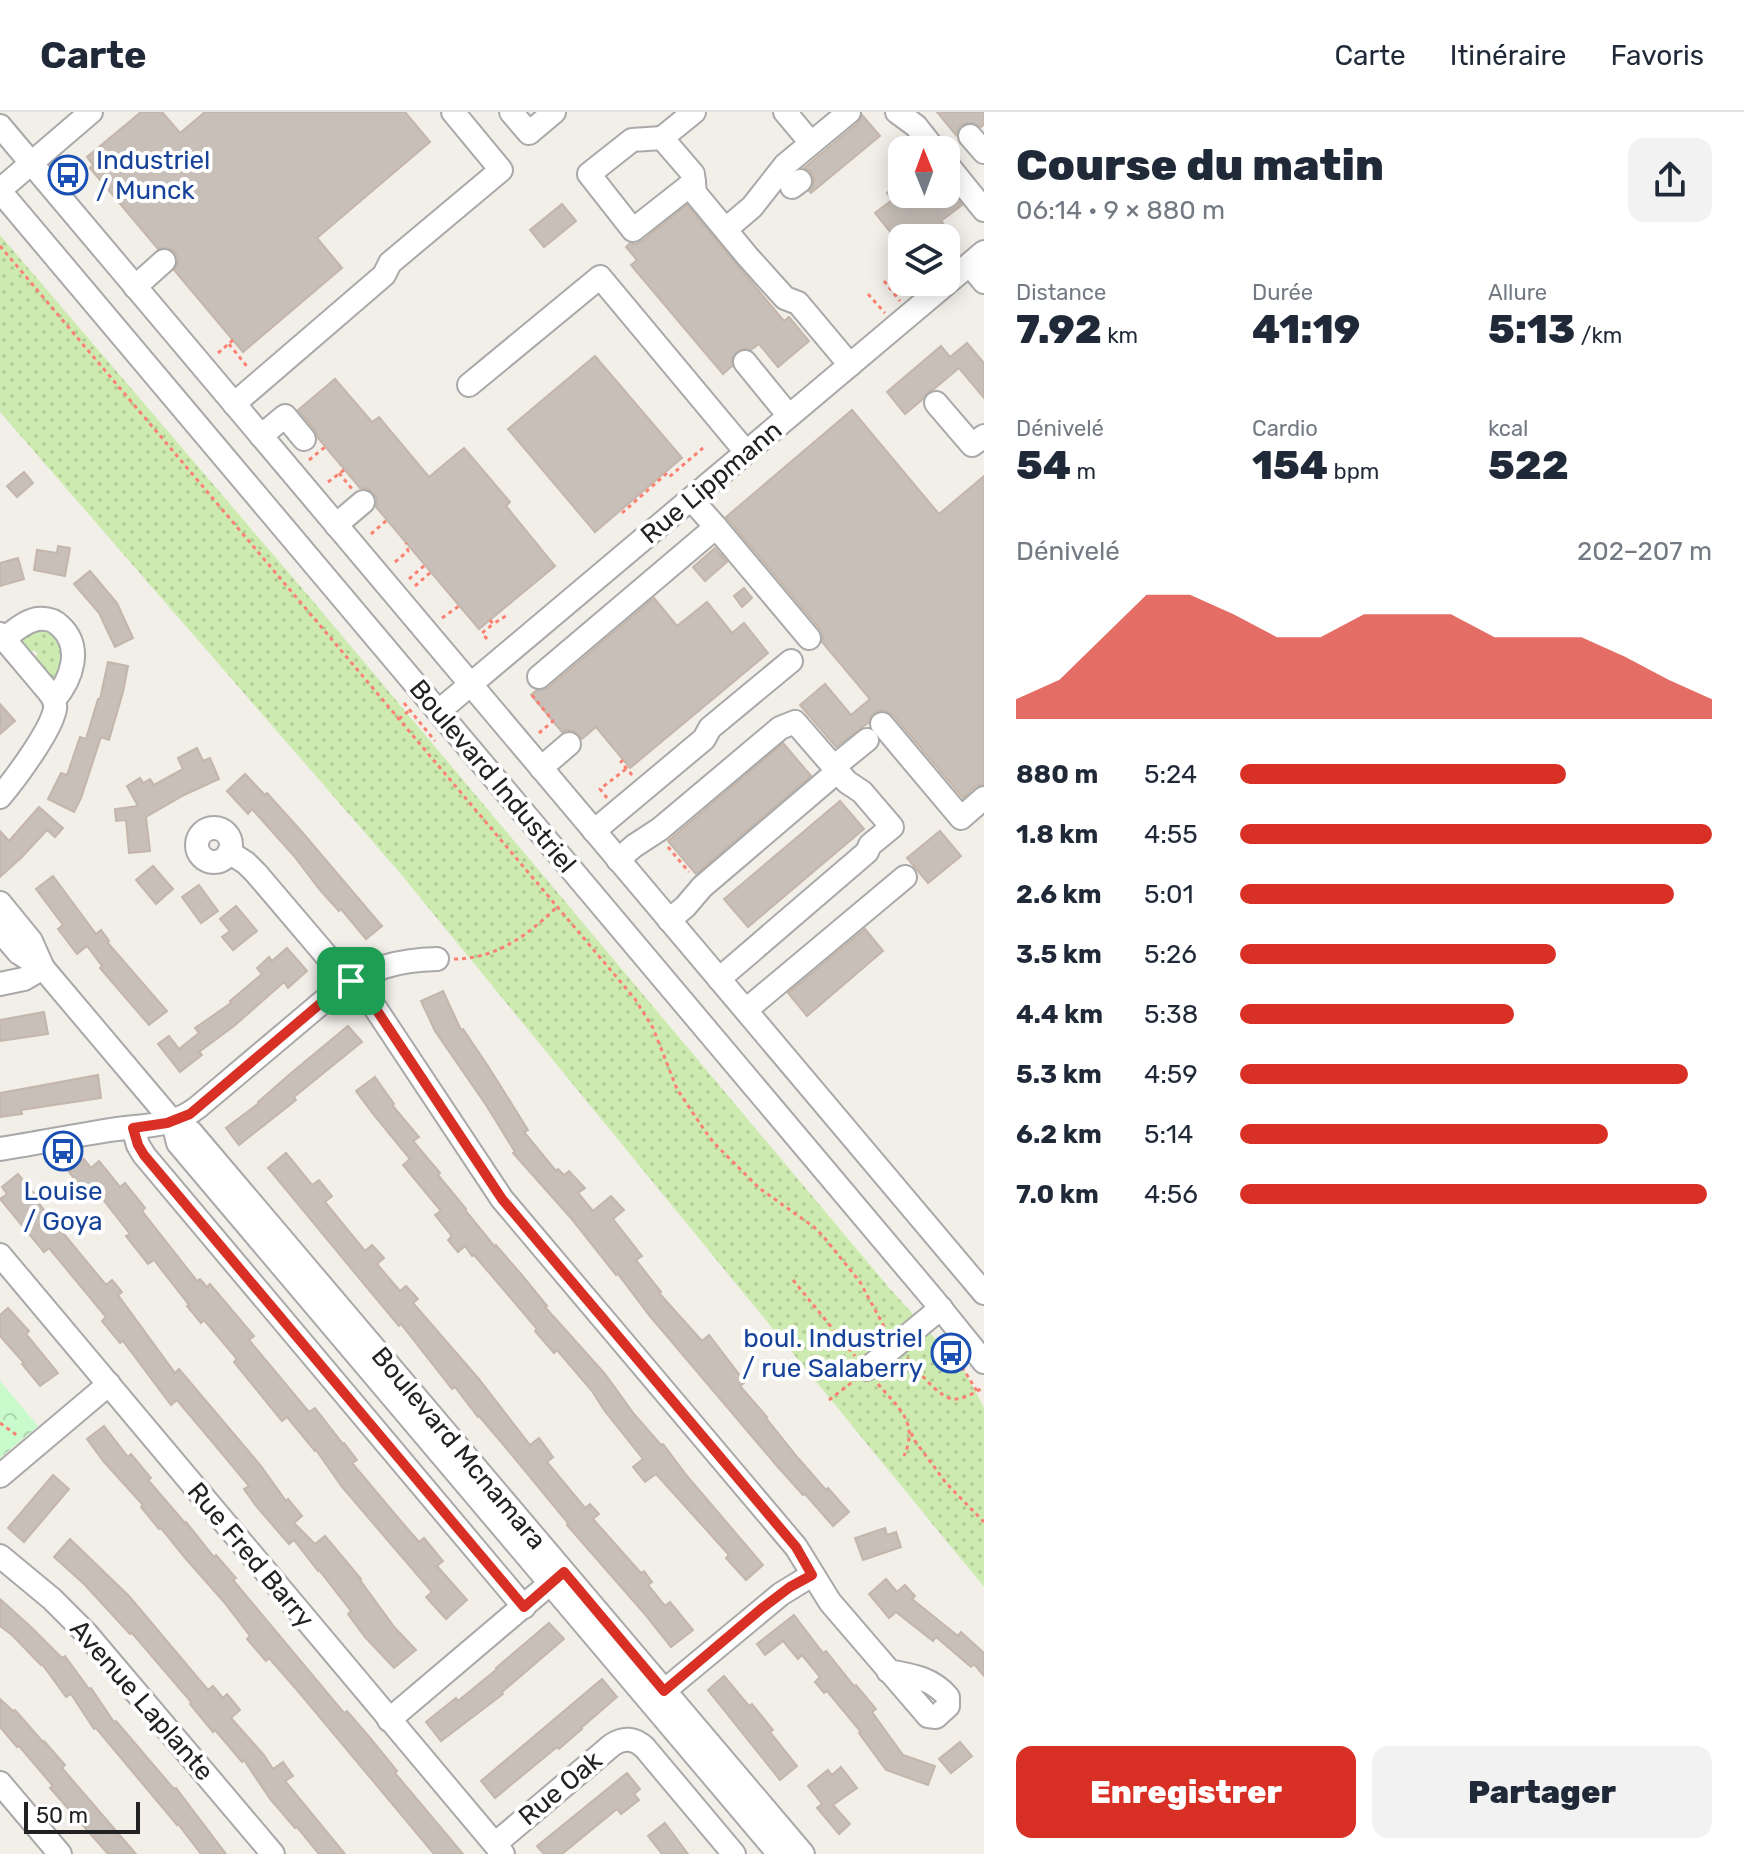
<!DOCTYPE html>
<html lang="fr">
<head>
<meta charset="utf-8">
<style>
	body { margin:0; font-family:Rubik,sans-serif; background:#f2f2f3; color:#1f2937; height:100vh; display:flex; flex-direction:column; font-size:30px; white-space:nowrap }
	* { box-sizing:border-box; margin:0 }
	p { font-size:26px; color:#747a83 }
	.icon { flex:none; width:44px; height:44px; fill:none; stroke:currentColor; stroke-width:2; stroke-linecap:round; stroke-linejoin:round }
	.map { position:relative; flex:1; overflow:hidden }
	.sheet { display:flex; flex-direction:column; background:#fff; width:760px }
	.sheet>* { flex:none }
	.needle { width:52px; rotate:359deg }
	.tools { position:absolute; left:888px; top:24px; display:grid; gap:16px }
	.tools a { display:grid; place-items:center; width:72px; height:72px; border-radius:16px; background:#fff; box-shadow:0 4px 20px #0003; font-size:40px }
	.scale { position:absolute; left:24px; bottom:20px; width:116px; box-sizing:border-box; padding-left:8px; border:4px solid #222; border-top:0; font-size:22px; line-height:28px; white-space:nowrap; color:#222; -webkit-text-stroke:6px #fff; paint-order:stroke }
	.pin { position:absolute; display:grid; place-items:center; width:68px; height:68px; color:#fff; margin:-34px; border-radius:16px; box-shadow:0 4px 12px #0006 }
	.round { display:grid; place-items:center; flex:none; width:84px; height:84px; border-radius:16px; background:#f2f2f3 }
	.head { display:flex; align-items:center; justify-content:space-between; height:136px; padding:0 32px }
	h1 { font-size:44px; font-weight:800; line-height:60px }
	.metrics { display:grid; grid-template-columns:repeat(3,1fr); gap:12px; height:136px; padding:8px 32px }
	.metrics div { display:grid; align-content:center }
	.metrics b { font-size:40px; font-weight:800 }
	.metrics small { font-size:22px; font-weight:400 }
	.metrics p { font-size:22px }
	.chart { height:224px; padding:16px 32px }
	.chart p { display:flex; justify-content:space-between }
	.chart svg { width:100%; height:144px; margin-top:8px; fill:#d93025; opacity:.7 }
	.cta { display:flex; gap:16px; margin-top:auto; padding:16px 32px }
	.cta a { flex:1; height:92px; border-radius:16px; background:#d93025; color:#fff; font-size:32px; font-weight:800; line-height:92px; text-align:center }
	.cta a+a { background:#f2f2f3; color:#1f2937 }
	ul { padding:0 32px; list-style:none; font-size:26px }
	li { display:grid; grid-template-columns:128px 96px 1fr; align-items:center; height:60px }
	li i { height:20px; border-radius:10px; background:#d93025 }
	header { display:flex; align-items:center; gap:48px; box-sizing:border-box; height:112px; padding:0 40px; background:#fff; border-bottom:2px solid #e0e1e3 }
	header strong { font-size:38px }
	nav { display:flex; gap:44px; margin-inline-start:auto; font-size:28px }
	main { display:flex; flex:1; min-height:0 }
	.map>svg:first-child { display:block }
	.grass { fill:url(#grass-dots) }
	.park { fill:url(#park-crowns) }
	.building { fill:#c7bfb8; stroke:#c4b6ab; stroke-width:2 }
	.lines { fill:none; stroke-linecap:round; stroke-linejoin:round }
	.minor-casing { stroke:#a9a9a9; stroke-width:26 }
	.path { stroke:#fa8072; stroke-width:3; stroke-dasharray:4 4; stroke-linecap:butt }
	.minor { stroke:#fff; stroke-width:22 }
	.route-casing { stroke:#fff; stroke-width:16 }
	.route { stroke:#d93025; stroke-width:10 }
	.labels { text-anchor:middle; stroke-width:8; stroke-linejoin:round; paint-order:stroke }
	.transit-label { font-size:26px; fill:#164399; stroke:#fff; text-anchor:start }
	.street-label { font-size:26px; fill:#222; stroke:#fff }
</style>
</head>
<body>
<header>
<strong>Carte</strong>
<nav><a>Carte</a><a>Itinéraire</a><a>Favoris</a></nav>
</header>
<main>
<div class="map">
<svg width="984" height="1742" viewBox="0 0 984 1742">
	<defs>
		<pattern id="grass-dots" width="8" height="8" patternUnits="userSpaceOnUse" patternTransform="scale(2)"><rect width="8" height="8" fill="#cdebb0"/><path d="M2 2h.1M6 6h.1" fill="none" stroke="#b0c997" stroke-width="1.8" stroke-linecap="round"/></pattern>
		<pattern id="park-crowns" width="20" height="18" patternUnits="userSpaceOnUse" patternTransform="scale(2)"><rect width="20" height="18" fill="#c8facc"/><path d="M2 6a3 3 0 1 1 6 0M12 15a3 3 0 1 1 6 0" fill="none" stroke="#acd6af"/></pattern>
	</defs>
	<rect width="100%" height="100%" fill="#f2efe9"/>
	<!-- grass -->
	<g class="grass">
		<polygon points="0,123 312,488 891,1178 964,1258 984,1296 984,1475 400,761 0,300"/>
		<polygon points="48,514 67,539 57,566 54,567 34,546 38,542 34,538 30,541 22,532 21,527 26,521"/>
	</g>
	<!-- park -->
	<polygon class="park" points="0,1269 38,1314 0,1346"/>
	<!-- building -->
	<g class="building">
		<polygon points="141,0 162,0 180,21 205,0 405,0 430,30 317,126 342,156 243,240 174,158 177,153 178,147 175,140 168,136 158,137 90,56 93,53 87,45"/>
		<polygon points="937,0 984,0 984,12 981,15 974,11 967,11 960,14 956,23"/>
		<polygon points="862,3 880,24 811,81 809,79 813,74 814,67 811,60 804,56 858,11"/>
		<polygon points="902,69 902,82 946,82 946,77 948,76 962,93 941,109 943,111 936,116 939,120 932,126 895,126 875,101 892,88 887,81"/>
		<polygon points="562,92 576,109 544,135 530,118"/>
		<polygon points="687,93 784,209 789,205 809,229 778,255 759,232 751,238 744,236 736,240 732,246 732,254 723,262 631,153 637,148 626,135 630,131 636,132 642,129"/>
		<polygon points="967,231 984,251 984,286 959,256 934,277 928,280 923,287 905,302 887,280 941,234 950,245"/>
		<polygon points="595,244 682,346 595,420 508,317"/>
		<polygon points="335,267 372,310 379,305 429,365 464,336 510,390 506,394 555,454 479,517 376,395 377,388 374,382 368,377 360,376 318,326 315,318 298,298"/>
		<polygon points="852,298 939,402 984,364 984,672 975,675 963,686 893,603 887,599 880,598 874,601 868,611 836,635 800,593 825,572 851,603 870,587 822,530 823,523 820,517 726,405"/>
		<polygon points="24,360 33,371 17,385 7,374"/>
		<polygon points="58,434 70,436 65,464 34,458 37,438 57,441"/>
		<polygon points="715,436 727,450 705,469 693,455"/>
		<polygon points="18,446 24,467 0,474 0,451"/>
		<polygon points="90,459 117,491 133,526 115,535 99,501 74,472"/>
		<polygon points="744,476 752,486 742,495 734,484"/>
		<polygon points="654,486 677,514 707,490 732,521 744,511 768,541 630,656 596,615 582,627 574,619 567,618 562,620 531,583 537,578 548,576"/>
		<polygon points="108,550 128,554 123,580 109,628 101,625 81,686 74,700 48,687 61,661 67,663 80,625 86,627 98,587 100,587"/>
		<polygon points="0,592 15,609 0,622"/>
		<polygon points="783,631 811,664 696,762 668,729"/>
		<polygon points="197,636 203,649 210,646 219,667 184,683 146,705 150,739 129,741 126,708 116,709 115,697 138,694 127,674 140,666 143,671 150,667 154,673 183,657 178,646"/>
		<polygon points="245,662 265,683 267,681 302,720 382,814 366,827 341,797 339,799 320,778 294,744 252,697 248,702 227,679"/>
		<polygon points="840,689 864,717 748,815 724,787"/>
		<polygon points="39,695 63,716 55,725 47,718 22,745 0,765 0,719 9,729"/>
		<polygon points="940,719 961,744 928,771 907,746"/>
		<polygon points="153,754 173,777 156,792 136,768"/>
		<polygon points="53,764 96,822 101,818 109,829 107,830 167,899 149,913 100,856 102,854 87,834 77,842 58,817 63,813 36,777"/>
		<polygon points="199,773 218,799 201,811 182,785"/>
		<polygon points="236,794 257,819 233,838 222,825 230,819 220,807"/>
		<polygon points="865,817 883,839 807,904 788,881"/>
		<polygon points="287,836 307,859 288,876 284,870 234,914 199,940 202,943 180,960 158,932 169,924 179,937 199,921 195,916 231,891 230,889 262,862 257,856 269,845 272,849"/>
		<polygon points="443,879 461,918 463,917 488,954 528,1018 524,1020 556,1059 558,1057 564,1063 569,1059 585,1076 578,1081 593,1099 611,1084 624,1098 613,1107 642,1144 636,1148 661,1180 659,1181 702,1229 709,1223 745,1270 740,1274 767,1305 766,1306 798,1346 826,1378 828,1376 849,1400 833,1414 805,1382 803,1383 777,1354 649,1203 618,1162 616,1163 570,1105 513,1041 515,1040 486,993 435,919 421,889"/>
		<polygon points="44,900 48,922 0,929 0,908"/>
		<polygon points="348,914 362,930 294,985 296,988 239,1033 226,1016 259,991 258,990 290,962"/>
		<polygon points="98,963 101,986 21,998 22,1002 0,1005 0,981"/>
		<polygon points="375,965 394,992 392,993 419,1025 413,1029 440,1061 438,1063 466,1097 465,1098 495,1135 496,1133 521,1162 547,1194 545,1195 605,1262 634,1302 661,1333 663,1332 687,1364 763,1453 746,1468 726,1446 729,1443 656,1362 645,1370 633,1355 643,1347 604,1298 592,1279 557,1238 554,1241 535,1219 537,1217 474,1143 472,1144 465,1134 458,1140 448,1128 452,1124 435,1103 441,1099 403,1053 410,1047 373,1002 356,979"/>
		<polygon points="286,1041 312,1073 319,1068 332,1084 325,1090 365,1139 372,1133 384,1146 377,1152 400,1179 406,1174 418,1187 413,1191 478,1266 530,1333 539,1326 553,1345 547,1350 585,1396 590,1392 599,1402 593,1407 641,1461 644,1459 652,1470 648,1473 665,1494 670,1490 693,1518 671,1535 643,1500 567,1413 568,1411 507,1337 479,1304 478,1305 455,1275 452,1277 401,1212 399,1214 374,1184 268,1056"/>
		<polygon points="84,1047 91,1056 99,1049 120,1075 125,1071 145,1096 142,1099 197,1169 200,1167 207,1175 210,1172 254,1224 249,1228 309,1300 315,1296 343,1332 344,1331 357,1348 352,1351 394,1401 419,1430 424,1426 443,1449 437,1454 467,1488 446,1507 426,1485 432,1480 342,1375 316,1338 315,1339 287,1305 282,1309 234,1250 237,1247 204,1208 201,1211 187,1194 189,1193 154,1148 148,1152 126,1124 130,1122 98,1081 90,1087 69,1060"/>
		<polygon points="18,1062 37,1085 35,1087 106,1173 112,1168 122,1180 118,1183 175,1261 179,1257 261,1354 286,1389 288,1387 302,1404 294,1411 315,1432 325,1424 361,1467 360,1468 395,1516 416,1538 394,1556 365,1525 348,1502 351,1499 319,1458 318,1459 294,1428 289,1432 256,1394 244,1377 249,1374 219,1338 177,1288 171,1293 123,1229 120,1231 102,1209 106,1205 73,1165 49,1136 44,1140 0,1087 7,1082 2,1075"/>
		<polygon points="8,1196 29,1219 26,1222 58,1261 40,1274 22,1252 24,1251 0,1224 0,1203"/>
		<polygon points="104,1314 128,1345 131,1342 151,1366 148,1368 185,1411 186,1410 214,1445 216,1443 236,1466 233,1468 344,1601 347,1599 371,1627 397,1659 395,1661 463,1742 434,1742 297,1578 269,1546 266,1549 247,1527 250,1524 224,1490 186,1447 161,1416 159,1417 141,1395 143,1393 104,1350 87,1327"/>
		<polygon points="53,1363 69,1377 24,1430 8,1416"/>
		<polygon points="885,1416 887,1423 896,1420 901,1435 863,1448 855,1426"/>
		<polygon points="70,1427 129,1484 208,1578 213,1574 223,1586 227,1582 240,1598 231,1606 264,1643 273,1657 283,1650 293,1664 285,1669 345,1742 319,1742 297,1715 295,1716 270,1687 244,1648 242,1650 215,1618 213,1620 190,1592 192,1591 132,1521 130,1522 84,1472 54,1445"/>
		<polygon points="886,1467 897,1480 905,1473 915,1484 912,1487 958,1524 961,1520 984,1541 984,1564 974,1552 971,1555 936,1525 933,1529 896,1500 889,1506 869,1482"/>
		<polygon points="0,1487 31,1515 62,1546 65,1544 89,1577 91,1576 114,1610 116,1609 174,1677 176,1676 226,1742 201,1742 178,1712 177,1713 96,1616 94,1617 71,1582 66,1585 42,1552 41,1553 12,1523 0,1514"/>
		<polygon points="794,1503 823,1541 826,1539 854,1574 856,1573 876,1597 872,1600 903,1643 935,1654 928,1673 886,1658 859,1621 861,1620 827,1579 824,1581 815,1570 820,1565 802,1543 798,1547 783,1529 765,1543 757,1532"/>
		<polygon points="549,1511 564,1527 502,1580 503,1582 441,1629 426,1610 456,1586 458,1589 497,1557 496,1556"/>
		<polygon points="724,1564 749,1594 752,1592 773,1618 770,1620 797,1654 780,1668 708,1578"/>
		<polygon points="602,1567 617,1585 581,1616 582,1617 559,1637 557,1635 495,1686 481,1669"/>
		<polygon points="0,1587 13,1599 15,1598 43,1630 44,1629 65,1653 62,1656 136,1742 108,1742 50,1676 53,1674 19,1634 17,1635 0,1615"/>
		<polygon points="960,1630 972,1644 951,1661 939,1647"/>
		<polygon points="841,1655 857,1676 833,1693 850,1712 839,1722 817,1696 822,1692 808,1674 828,1658 832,1663"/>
		<polygon points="627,1661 640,1677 634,1682 639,1688 621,1702 617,1697 562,1742 544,1742 537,1734"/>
		<polygon points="665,1711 688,1742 662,1742 648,1724"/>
	</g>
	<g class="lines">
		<!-- minor casing -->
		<g class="minor-casing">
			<g id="minor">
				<polyline points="511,0 529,21 554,0"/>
				<polyline points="694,0 662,26 693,62 695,81 748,145 785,186 798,191 850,253"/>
				<polyline points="785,0 811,31"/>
				<polyline points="897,0 916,14 935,38"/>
				<polyline points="0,14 984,1181"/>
				<polyline points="970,24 984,40"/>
				<polyline points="662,26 632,28 589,62 633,118 694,70"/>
				<polyline points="946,51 984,98"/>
				<polyline points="792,75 800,69"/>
				<polyline points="0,78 91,0"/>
				<polyline points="0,79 934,1188 984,1250"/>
				<polyline points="726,117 752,95 785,53 849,0"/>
				<polyline points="970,153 984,170"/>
				<polyline points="135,175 164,149"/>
				<polyline points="745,250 789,304"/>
				<polyline points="469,273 600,165 746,340"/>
				<polyline points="936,291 972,333 984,324"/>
				<polyline points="234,292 384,163 390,151 501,58 453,0"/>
				<polyline points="261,324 285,304 304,327"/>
				<polyline points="336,413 363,390"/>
				<polyline points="716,415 809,526"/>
				<path d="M0 522 48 579C52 584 56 589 55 597 51 619 15 667 0 685"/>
				<path d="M4 527C14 519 24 510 37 507 46 506 53 507 60 514 83 535 72 567 54 588"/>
				<polyline points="539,565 716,415 691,387"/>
				<polyline points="439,599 984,140"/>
				<polyline points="882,612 961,706 984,686"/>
				<polyline points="541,656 569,632"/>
				<circle cx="214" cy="733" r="17"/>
				<polyline points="594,719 704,627 710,616 791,549"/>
				<path d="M229 740 246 751 256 761 336 855 366 882 502 1087 796 1435 830 1490 928 1604 936 1605 948 1594V1585C932 1566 911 1563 888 1559"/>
				<polyline points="618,748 634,734 660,717 780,616 795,610 847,670 862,680 892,715 870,733 867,740 719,867"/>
				<polyline points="0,791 31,829 43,856"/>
				<polyline points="669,808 685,795 702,775 832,664 836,653 867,628"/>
				<polyline points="0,819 19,841 43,856 173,1010 191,1020 803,1742"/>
				<polyline points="0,872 24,867 43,856"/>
				<polyline points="746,898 905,765"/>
				<polyline points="173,1010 178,1031 779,1742"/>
				<polyline points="133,1016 138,1033 144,1043 524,1495"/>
				<path d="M0 1037C37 1031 73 1024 110 1018 141 1013 172 1016 198 995L338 877C372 856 397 848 437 847"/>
				<polyline points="0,1143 503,1742"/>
				<polyline points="867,1257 941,1196"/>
				<polyline points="0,1364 109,1272"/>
				<polyline points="0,1444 52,1487 86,1521 273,1742"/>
				<polyline points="664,1579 781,1482 812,1463"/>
				<polyline points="389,1608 560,1463"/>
				<polyline points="0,1671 60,1742"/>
				<path d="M495 1732 612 1633C624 1625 635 1626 645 1636L734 1742"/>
			</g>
		</g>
		<!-- path -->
		<g class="path">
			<polyline points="933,125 934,126"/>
			<polyline points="0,134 635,887 653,916 677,977 703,1016 714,1031 759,1076 814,1115 823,1124 860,1170 886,1218"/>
			<polyline points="884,169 900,189"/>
			<polyline points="868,182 885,201"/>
			<polyline points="229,232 249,257"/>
			<polyline points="218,241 233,228"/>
			<polyline points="309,348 325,335"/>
			<polyline points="339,361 352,377"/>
			<polyline points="328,370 344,358"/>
			<polyline points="622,401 666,362 669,365 703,336"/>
			<polyline points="371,422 387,408"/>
			<polyline points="395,450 408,439 406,431"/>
			<polyline points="409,467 425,453"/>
			<polyline points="415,474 431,460"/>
			<polyline points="442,506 459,494"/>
			<polyline points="490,508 493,512 509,502"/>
			<polyline points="487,527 482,521 493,512"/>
			<polyline points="532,583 553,609 539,621"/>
			<polyline points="404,591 435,629"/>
			<polyline points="399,607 411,597"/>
			<polyline points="623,648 621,650 632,663"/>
			<polyline points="607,686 600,677 626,657"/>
			<polyline points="668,735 689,760"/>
			<path d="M454 847C497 847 529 822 558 794"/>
			<polyline points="793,1168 855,1244"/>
			<path d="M907 1246C917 1257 940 1288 955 1287 964 1287 976 1280 984 1275"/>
			<polyline points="962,1255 977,1279"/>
			<path d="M878 1272C899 1297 919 1310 904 1344"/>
			<polyline points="829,1288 855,1268"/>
			<polyline points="0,1311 18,1324"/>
			<polyline points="911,1321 915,1329 946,1371 984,1410"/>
		</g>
		<!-- minor -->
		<use href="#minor" class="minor"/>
	</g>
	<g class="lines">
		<!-- route casing -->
		<g class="route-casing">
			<polygon id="route" points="351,869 366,882 502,1087 796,1435 812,1463 790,1475 761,1497 664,1579 564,1460 524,1495 144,1043 138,1033 133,1016 167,1011 190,1002 334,880"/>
		</g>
		<!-- route -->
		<use href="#route" class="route"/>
	</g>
	<!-- icons -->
	<defs>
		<g id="bus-ring" transform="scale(2)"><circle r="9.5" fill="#fff" stroke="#1a4fb4" stroke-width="1.5"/><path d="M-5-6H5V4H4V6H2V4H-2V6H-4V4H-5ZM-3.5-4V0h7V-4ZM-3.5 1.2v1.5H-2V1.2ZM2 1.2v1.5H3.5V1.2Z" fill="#1a4fb4"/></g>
	</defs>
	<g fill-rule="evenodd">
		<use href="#bus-ring" x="68" y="63"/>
		<use href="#bus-ring" x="63" y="1039"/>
		<use href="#bus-ring" x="951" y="1241"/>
	</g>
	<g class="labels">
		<!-- transit labels -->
		<g class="transit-label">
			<text x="96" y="57">Industriel<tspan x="96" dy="30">/ Munck</tspan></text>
			<text x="63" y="1088" text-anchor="middle">Louise<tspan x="63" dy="30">/ Goya</tspan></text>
			<text x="923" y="1235" text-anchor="end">boul. Industriel<tspan x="923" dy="30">/ rue Salaberry</tspan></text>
		</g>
		<!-- street labels -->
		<g class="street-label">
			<text transform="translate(711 370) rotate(-40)" y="9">Rue Lippmann</text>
			<text transform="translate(493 664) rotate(50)" y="9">Boulevard Industriel</text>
			<text transform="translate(459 1336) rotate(50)" y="9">Boulevard Mcnamara</text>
			<text transform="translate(251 1443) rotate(50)" y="9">Rue Fred Barry</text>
			<text transform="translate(142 1588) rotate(49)" y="9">Avenue Laplante</text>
			<text transform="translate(560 1676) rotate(-40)" y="9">Rue Oak</text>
		</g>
	</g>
</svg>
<div class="tools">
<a><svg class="needle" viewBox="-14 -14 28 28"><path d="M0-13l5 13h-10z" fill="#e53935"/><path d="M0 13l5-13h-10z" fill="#747a83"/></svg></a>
<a><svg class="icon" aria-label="layers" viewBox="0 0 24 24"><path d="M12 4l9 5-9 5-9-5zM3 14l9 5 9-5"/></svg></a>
</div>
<div class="scale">50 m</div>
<div class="pin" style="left:351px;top:869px;background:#1e9e55"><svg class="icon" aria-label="arrive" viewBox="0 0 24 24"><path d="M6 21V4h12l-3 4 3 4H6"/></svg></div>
</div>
<section class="sheet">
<div class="head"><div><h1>Course du matin</h1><p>06:14 · 9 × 880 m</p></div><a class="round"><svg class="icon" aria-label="share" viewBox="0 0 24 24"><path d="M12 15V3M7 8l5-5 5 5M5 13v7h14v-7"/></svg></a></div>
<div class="metrics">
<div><p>Distance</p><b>7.92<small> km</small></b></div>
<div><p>Durée</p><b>41:19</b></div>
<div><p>Allure</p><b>5:13<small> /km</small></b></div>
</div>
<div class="metrics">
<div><p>Dénivelé</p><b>54<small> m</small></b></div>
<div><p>Cardio</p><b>154<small> bpm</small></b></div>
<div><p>kcal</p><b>522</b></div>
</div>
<div class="chart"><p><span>Dénivelé</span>202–207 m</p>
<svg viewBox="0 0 160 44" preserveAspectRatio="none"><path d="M0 44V38L10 32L20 19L30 6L40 6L50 12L60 19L70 19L80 12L90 12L100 12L110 19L120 19L130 19L140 25L150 32L160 38V44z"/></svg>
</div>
<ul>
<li><b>880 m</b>5:24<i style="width:69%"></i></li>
<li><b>1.8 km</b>4:55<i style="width:100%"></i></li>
<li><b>2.6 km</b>5:01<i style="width:92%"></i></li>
<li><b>3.5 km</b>5:26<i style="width:67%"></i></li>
<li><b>4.4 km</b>5:38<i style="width:58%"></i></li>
<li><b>5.3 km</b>4:59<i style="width:95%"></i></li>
<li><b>6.2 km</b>5:14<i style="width:78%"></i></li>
<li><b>7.0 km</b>4:56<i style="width:99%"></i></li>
</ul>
<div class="cta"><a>Enregistrer</a><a>Partager</a></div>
</section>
</main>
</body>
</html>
